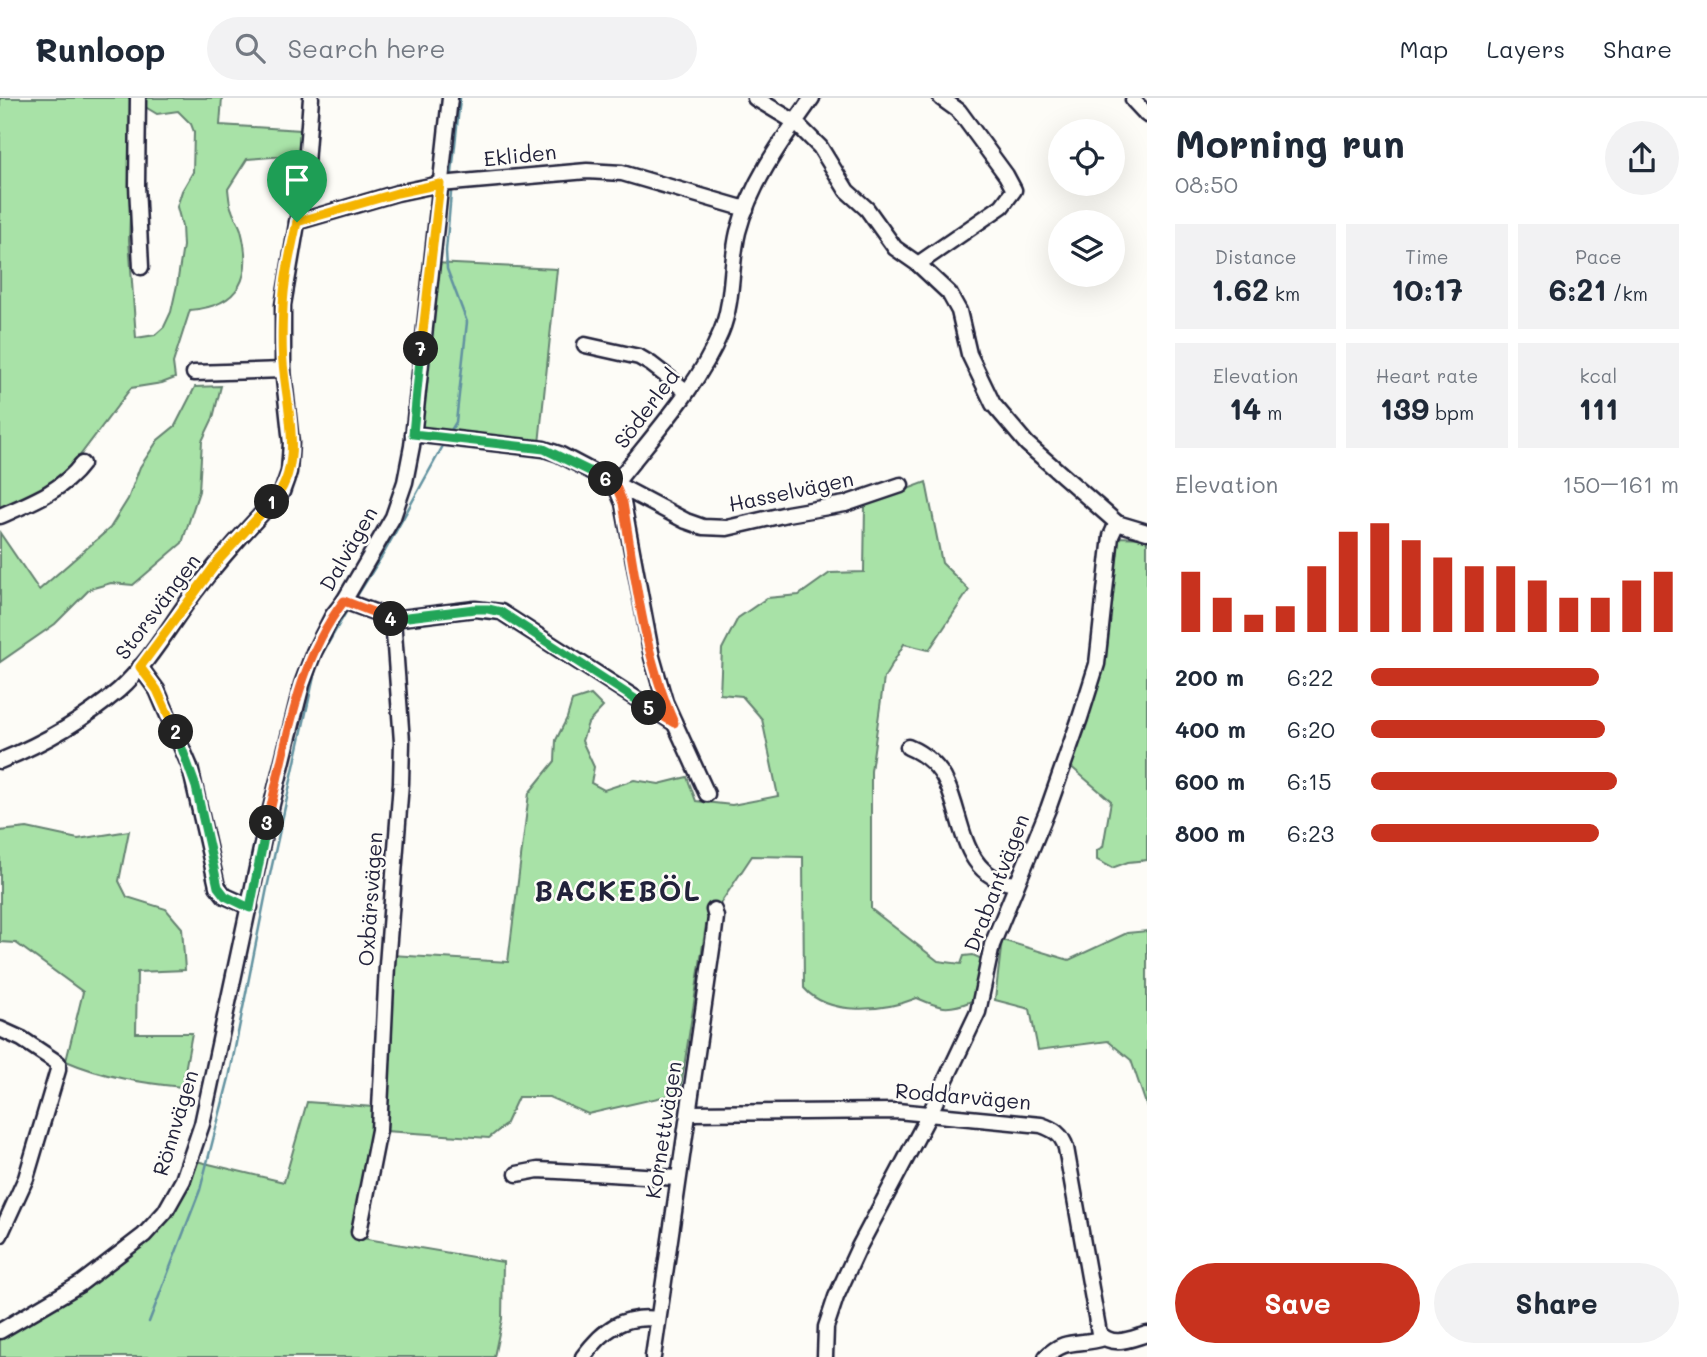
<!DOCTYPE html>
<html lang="en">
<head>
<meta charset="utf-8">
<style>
	body { margin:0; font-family:Mali,sans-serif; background:#f2f2f3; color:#1f2937; height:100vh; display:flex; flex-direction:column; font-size:26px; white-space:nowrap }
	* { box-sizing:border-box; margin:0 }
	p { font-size:23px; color:#747a83 }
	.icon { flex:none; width:38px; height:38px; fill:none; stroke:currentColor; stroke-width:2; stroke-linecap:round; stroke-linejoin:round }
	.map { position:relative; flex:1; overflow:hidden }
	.side { display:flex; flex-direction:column; background:#fff; width:560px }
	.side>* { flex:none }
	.tools { position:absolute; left:1048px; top:21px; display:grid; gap:14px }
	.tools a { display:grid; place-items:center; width:77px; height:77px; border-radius:50%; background:#fff; box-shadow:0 7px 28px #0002; font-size:35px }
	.pin { position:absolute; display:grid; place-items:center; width:60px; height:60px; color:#fff; margin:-72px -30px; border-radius:50% 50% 50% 0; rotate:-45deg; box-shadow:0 0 7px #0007 }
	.pin .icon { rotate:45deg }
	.km { position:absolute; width:35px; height:35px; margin:-18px; border-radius:50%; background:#222; color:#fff; font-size:19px; line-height:35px; text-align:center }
	.round { display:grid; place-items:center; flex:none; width:74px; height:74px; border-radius:37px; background:#f2f2f3 }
	.head { display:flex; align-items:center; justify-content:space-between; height:119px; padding:0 28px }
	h1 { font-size:38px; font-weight:700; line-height:52px }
	.figures { display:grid; grid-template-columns:repeat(3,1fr); gap:10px; height:119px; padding:7px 28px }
	.figures div { display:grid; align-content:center; border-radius:0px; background:#f2f2f3; text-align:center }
	.figures b { font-size:30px; font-weight:700 }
	.figures small { font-size:19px; font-weight:400 }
	.figures p { font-size:19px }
	.chart { height:196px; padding:14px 28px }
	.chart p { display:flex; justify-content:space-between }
	.chart svg { width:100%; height:126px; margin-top:7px; stroke:#c8321e; stroke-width:6 }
	.cta { display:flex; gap:14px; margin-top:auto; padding:14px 28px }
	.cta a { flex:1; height:80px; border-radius:42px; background:#c8321e; color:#fff; font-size:28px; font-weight:700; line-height:80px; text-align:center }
	.cta a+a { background:#f2f2f3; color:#1f2937 }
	ul { padding:0 28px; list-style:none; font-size:23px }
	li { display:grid; grid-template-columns:112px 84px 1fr; align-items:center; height:52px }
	li i { height:18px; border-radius:9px; background:#c8321e }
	header { display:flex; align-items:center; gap:42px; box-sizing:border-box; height:98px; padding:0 35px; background:#fff; border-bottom:2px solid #e0e1e3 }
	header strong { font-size:33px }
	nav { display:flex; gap:38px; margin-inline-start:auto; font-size:24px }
	.search { width:490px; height:63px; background:#f2f2f3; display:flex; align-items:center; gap:18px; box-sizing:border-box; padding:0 24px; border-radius:38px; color:#747a83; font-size:26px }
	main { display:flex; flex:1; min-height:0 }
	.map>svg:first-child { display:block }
	.green { fill:#a8e2a7; stroke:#658271; stroke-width:2; fill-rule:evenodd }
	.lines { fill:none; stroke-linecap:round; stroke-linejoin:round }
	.stream { stroke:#6292a0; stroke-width:2.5 }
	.minor-casing { stroke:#22223b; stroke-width:19 }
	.minor { stroke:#fdfcf7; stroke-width:14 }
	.split-1-casing { stroke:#fff; stroke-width:14 }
	.split-2-casing { stroke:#fff; stroke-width:14 }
	.split-3-casing { stroke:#fff; stroke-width:14 }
	.split-4-casing { stroke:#fff; stroke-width:14 }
	.split-5-casing { stroke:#fff; stroke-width:14 }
	.split-6-casing { stroke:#fff; stroke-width:14 }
	.split-7-casing { stroke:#fff; stroke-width:14 }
	.split-8-casing { stroke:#fff; stroke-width:14 }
	.split-1 { stroke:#f5b400; stroke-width:9 }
	.split-2 { stroke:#f5b400; stroke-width:9 }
	.split-3 { stroke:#22a559; stroke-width:9 }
	.split-4 { stroke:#f0652b; stroke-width:9 }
	.split-5 { stroke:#22a559; stroke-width:9 }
	.split-6 { stroke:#f0652b; stroke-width:9 }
	.split-7 { stroke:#22a559; stroke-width:9 }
	.split-8 { stroke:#f5b400; stroke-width:9 }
	.labels { text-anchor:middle; stroke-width:5; stroke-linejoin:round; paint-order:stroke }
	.street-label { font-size:21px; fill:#22223b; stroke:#fdfcf7 }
	.district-label { font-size:28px; font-weight:bold; letter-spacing:2px; fill:#22223b; stroke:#fdfcf7 }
</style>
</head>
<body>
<header>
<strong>Runloop</strong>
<div class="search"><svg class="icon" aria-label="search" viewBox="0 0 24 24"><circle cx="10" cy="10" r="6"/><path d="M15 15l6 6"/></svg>Search here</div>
<nav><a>Map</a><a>Layers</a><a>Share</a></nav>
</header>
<main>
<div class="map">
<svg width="1147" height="1259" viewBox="0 0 1147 1259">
	<rect width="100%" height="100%" fill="#fdfcf7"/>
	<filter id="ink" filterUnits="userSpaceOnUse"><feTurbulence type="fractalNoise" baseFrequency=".0143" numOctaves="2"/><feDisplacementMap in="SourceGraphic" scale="14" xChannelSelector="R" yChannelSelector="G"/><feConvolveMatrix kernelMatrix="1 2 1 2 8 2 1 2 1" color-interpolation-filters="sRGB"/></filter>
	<g filter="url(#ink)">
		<!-- green -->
		<g class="green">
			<path d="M0 0H222L220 27 301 32 302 48 298 63 285 58 247 61 228 91C229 98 229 106 232 112 234 119 239 125 241 132 253 178 241 208 190 212L173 265 175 280 162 285 131 290 66 376 39 394 0 411ZM142 7 157 16 178 13 191 26 194 34 193 74 182 93 177 109 182 128 183 148 177 187 171 214 164 229 155 237 136 240 129 142 131 96Z"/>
			<polygon points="434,165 557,171 539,346 416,332"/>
			<polygon points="221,288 213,320 202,343 199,393 182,445 133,487 111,485 90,491 55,526 0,564 0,435 39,492 110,430 128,401 140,369 158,342 175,328 195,289"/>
			<path d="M926 384 942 465 969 492 929 552 904 546 884 580 871 673V811L938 863 961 866 964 858 973 857 982 861 980 881 972 903C947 913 940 910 917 900 884 913 829 919 804 890L803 759 752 758 706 827 680 995 588 1016 549 999H518L505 1027 489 1040 385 1033 392 857 508 864 529 695 555 663 556 642 567 620 572 603 591 597 603 609 588 625 582 643 594 669 591 685 604 692 634 682 659 686 687 679 696 703 732 707 778 698 762 621 742 598 720 596 722 551 738 520 767 500 799 497 830 475 864 474 865 407Z"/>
			<polygon points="1116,439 1147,440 1147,762 1128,764 1112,770 1097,762 1097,752 1103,749 1111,703 1069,667 1097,588 1107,550"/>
			<path d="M27 730 78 741 129 733 119 783 127 799 166 811 182 830 185 872 137 874 136 935H192L182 989C142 985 103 979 66 963L83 894 16 845 0 844V733Z"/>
			<polygon points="1147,833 1147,1009 1131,962 1108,943 1038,952 1030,911 995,902 1002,842 1069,862 1127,835"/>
			<polygon points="307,1004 373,1009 373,1038 355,1139 503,1164 502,1221 494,1259 0,1259 0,1237 148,1140 196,1063 284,1084"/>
		</g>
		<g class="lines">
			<!-- stream -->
			<g class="stream">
				<polyline points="452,75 460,0"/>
				<polyline points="450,334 456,324 467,224 447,171 446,153 451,95"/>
				<polyline points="355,501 385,453 444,346"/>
				<polyline points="149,1224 200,1092 229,980 267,790 317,565 349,509"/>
			</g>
			<!-- minor casing -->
			<g class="minor-casing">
				<g id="minor">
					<polyline points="138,0 137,87 141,169"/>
					<polyline points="755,0 795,24 820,49 847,93 867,111 895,150 918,166 949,195 959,213 969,256 993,306 1027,346 1117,425 1147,434"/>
					<polyline points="1133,2 1147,17"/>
					<polyline points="297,124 397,95 440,86 587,73 622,75 746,111"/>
					<polyline points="918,166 1002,108 1014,92 1006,77 959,13 941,0"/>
					<polyline points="585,247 639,259 651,266 686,293"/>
					<polyline points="194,275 283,272"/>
					<polyline points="413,336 544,351 559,356 686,423 703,429 727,430 787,416 845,406 901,387"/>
					<path d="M0 418C30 405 62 393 82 366"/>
					<polyline points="344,503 393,521 402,644 401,685 387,867 379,1032 359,1134"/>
					<polyline points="393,521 475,511 501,514 674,625"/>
					<polyline points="140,569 157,592 190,669 217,788 225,798 250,809"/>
					<path d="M908 649C925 656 940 669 947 686 964 724 962 780 1016 786"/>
					<path d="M0 663C44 645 83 623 119 592 149 565 170 527 194 495 221 459 251 427 282 394L289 374 291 345 283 272V207L305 79 311 0"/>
					<path d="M707 696 665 604 652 559 623 405 615 386C652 338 698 290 721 234 734 202 730 167 738 134 751 84 783 41 812 0"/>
					<polyline points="0,931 22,941 58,965 58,972 26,1080 0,1137"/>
					<path d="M689 1015 897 1013 1041 1027C1053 1031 1062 1036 1066 1050L1099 1235C1113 1250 1130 1241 1147 1236"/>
					<polyline points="517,1076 538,1072 558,1073 678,1080"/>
					<polyline points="0,1233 80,1186 144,1137 165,1114 183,1082 202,1026 263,742 302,586 314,554 333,517 344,503 393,419 405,384 412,348 450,0"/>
					<path d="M583 1259C604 1231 622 1217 658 1221"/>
					<polyline points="653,1259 713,844 716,819 714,812"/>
					<polyline points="825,1259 826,1229 836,1199 859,1149 930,1015 978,914 992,847 1048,711 1080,620 1097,566 1111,438 1117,425"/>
					<path d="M1046 1259C1066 1239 1079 1248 1104 1240"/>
				</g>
			</g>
			<!-- minor -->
			<use href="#minor" class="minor"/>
		</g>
	</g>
	<g class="lines" filter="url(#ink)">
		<!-- split-1 casing -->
		<g class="split-1-casing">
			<path id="split-1" d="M272 404C304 371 288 315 284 274 281 253 282 230 283 209 284 181 291 152 297 124"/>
		</g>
		<!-- split-2 casing -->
		<g class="split-2-casing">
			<polyline id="split-2" points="176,634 157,592 140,569 219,462 272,404"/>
		</g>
		<!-- split-3 casing -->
		<g class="split-3-casing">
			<polyline id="split-3" points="176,634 196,689 218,789 225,798 250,810 267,725"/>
		</g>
		<!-- split-4 casing -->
		<g class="split-4-casing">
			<path id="split-4" d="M267 725C286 650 296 565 344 503L391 521"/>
		</g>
		<!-- split-5 casing -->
		<g class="split-5-casing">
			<polyline id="split-5" points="391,521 475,511 488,511 501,514 649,610"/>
		</g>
		<!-- split-6 casing -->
		<g class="split-6-casing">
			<path id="split-6" d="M606 381 615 386 623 405C635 478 644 557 674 625L649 610"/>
		</g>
		<!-- split-7 casing -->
		<g class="split-7-casing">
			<polyline id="split-7" points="421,251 413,336 544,351 606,381"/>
		</g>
		<!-- split-8 casing -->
		<g class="split-8-casing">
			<polyline id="split-8" points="297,124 397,95 440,86 421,251"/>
		</g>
		<!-- split-1 -->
		<use href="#split-1" class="split-1"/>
		<!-- split-2 -->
		<use href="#split-2" class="split-2"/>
		<!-- split-3 -->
		<use href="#split-3" class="split-3"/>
		<!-- split-4 -->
		<use href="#split-4" class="split-4"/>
		<!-- split-5 -->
		<use href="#split-5" class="split-5"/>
		<!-- split-6 -->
		<use href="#split-6" class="split-6"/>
		<!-- split-7 -->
		<use href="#split-7" class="split-7"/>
		<!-- split-8 -->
		<use href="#split-8" class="split-8"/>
	</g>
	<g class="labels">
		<!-- street labels -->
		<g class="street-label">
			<text transform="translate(520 58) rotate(-6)" y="7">Ekliden</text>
			<text transform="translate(647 311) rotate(-53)" y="7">Söderled</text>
			<text transform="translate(791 394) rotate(-12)" y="7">Hasselvägen</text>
			<text transform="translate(349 451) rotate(-60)" y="7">Dalvägen</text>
			<text transform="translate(158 509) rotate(-53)" y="7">Storsvängen</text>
			<text transform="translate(997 785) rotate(-69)" y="7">Drabantvägen</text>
			<text transform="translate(371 801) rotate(-86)" y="7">Oxbärsvägen</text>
			<text transform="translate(963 999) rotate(5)" y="7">Roddarvägen</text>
			<text transform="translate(176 1025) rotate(-73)" y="7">Rönnvägen</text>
			<text transform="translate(664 1032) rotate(-81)" y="7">Kornettvägen</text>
		</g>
		<!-- district labels -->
		<g class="district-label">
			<text x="618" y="803">BACKEBÖL</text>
		</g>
	</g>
</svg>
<div class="tools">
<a><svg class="icon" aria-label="locate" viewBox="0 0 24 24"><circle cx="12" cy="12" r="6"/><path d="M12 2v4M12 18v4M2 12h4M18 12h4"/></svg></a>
<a><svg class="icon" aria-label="layers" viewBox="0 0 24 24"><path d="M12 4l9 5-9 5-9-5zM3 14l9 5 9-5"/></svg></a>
</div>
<div class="pin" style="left:297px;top:124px;background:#1e9e55"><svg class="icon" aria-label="arrive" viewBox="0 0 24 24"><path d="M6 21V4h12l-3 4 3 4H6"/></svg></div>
<b class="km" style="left:272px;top:404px">1</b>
<b class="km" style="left:176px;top:634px">2</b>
<b class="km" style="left:267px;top:725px">3</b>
<b class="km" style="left:391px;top:521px">4</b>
<b class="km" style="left:649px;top:610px">5</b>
<b class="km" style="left:606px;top:381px">6</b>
<b class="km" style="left:421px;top:251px">7</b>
</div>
<section class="side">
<div class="head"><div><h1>Morning run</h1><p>08:50</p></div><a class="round"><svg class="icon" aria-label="share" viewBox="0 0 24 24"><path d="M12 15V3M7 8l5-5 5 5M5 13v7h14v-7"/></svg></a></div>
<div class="figures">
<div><p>Distance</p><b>1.62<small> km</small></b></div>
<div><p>Time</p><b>10:17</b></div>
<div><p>Pace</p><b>6:21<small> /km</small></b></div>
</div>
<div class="figures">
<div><p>Elevation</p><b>14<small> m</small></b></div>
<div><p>Heart rate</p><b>139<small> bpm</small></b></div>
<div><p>kcal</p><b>111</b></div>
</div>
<div class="chart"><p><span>Elevation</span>150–161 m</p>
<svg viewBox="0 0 160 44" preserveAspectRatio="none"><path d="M5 44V23M15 44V32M25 44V38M35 44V35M45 44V21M55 44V9M65 44V6M75 44V12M85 44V18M95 44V21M105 44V21M115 44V26M125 44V32M135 44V32M145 44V26M155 44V23"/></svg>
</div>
<ul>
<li><b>200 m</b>6:22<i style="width:74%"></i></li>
<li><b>400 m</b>6:20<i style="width:76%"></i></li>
<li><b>600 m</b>6:15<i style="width:80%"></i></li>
<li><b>800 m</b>6:23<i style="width:74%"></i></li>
</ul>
<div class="cta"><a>Save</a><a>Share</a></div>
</section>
</main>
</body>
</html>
